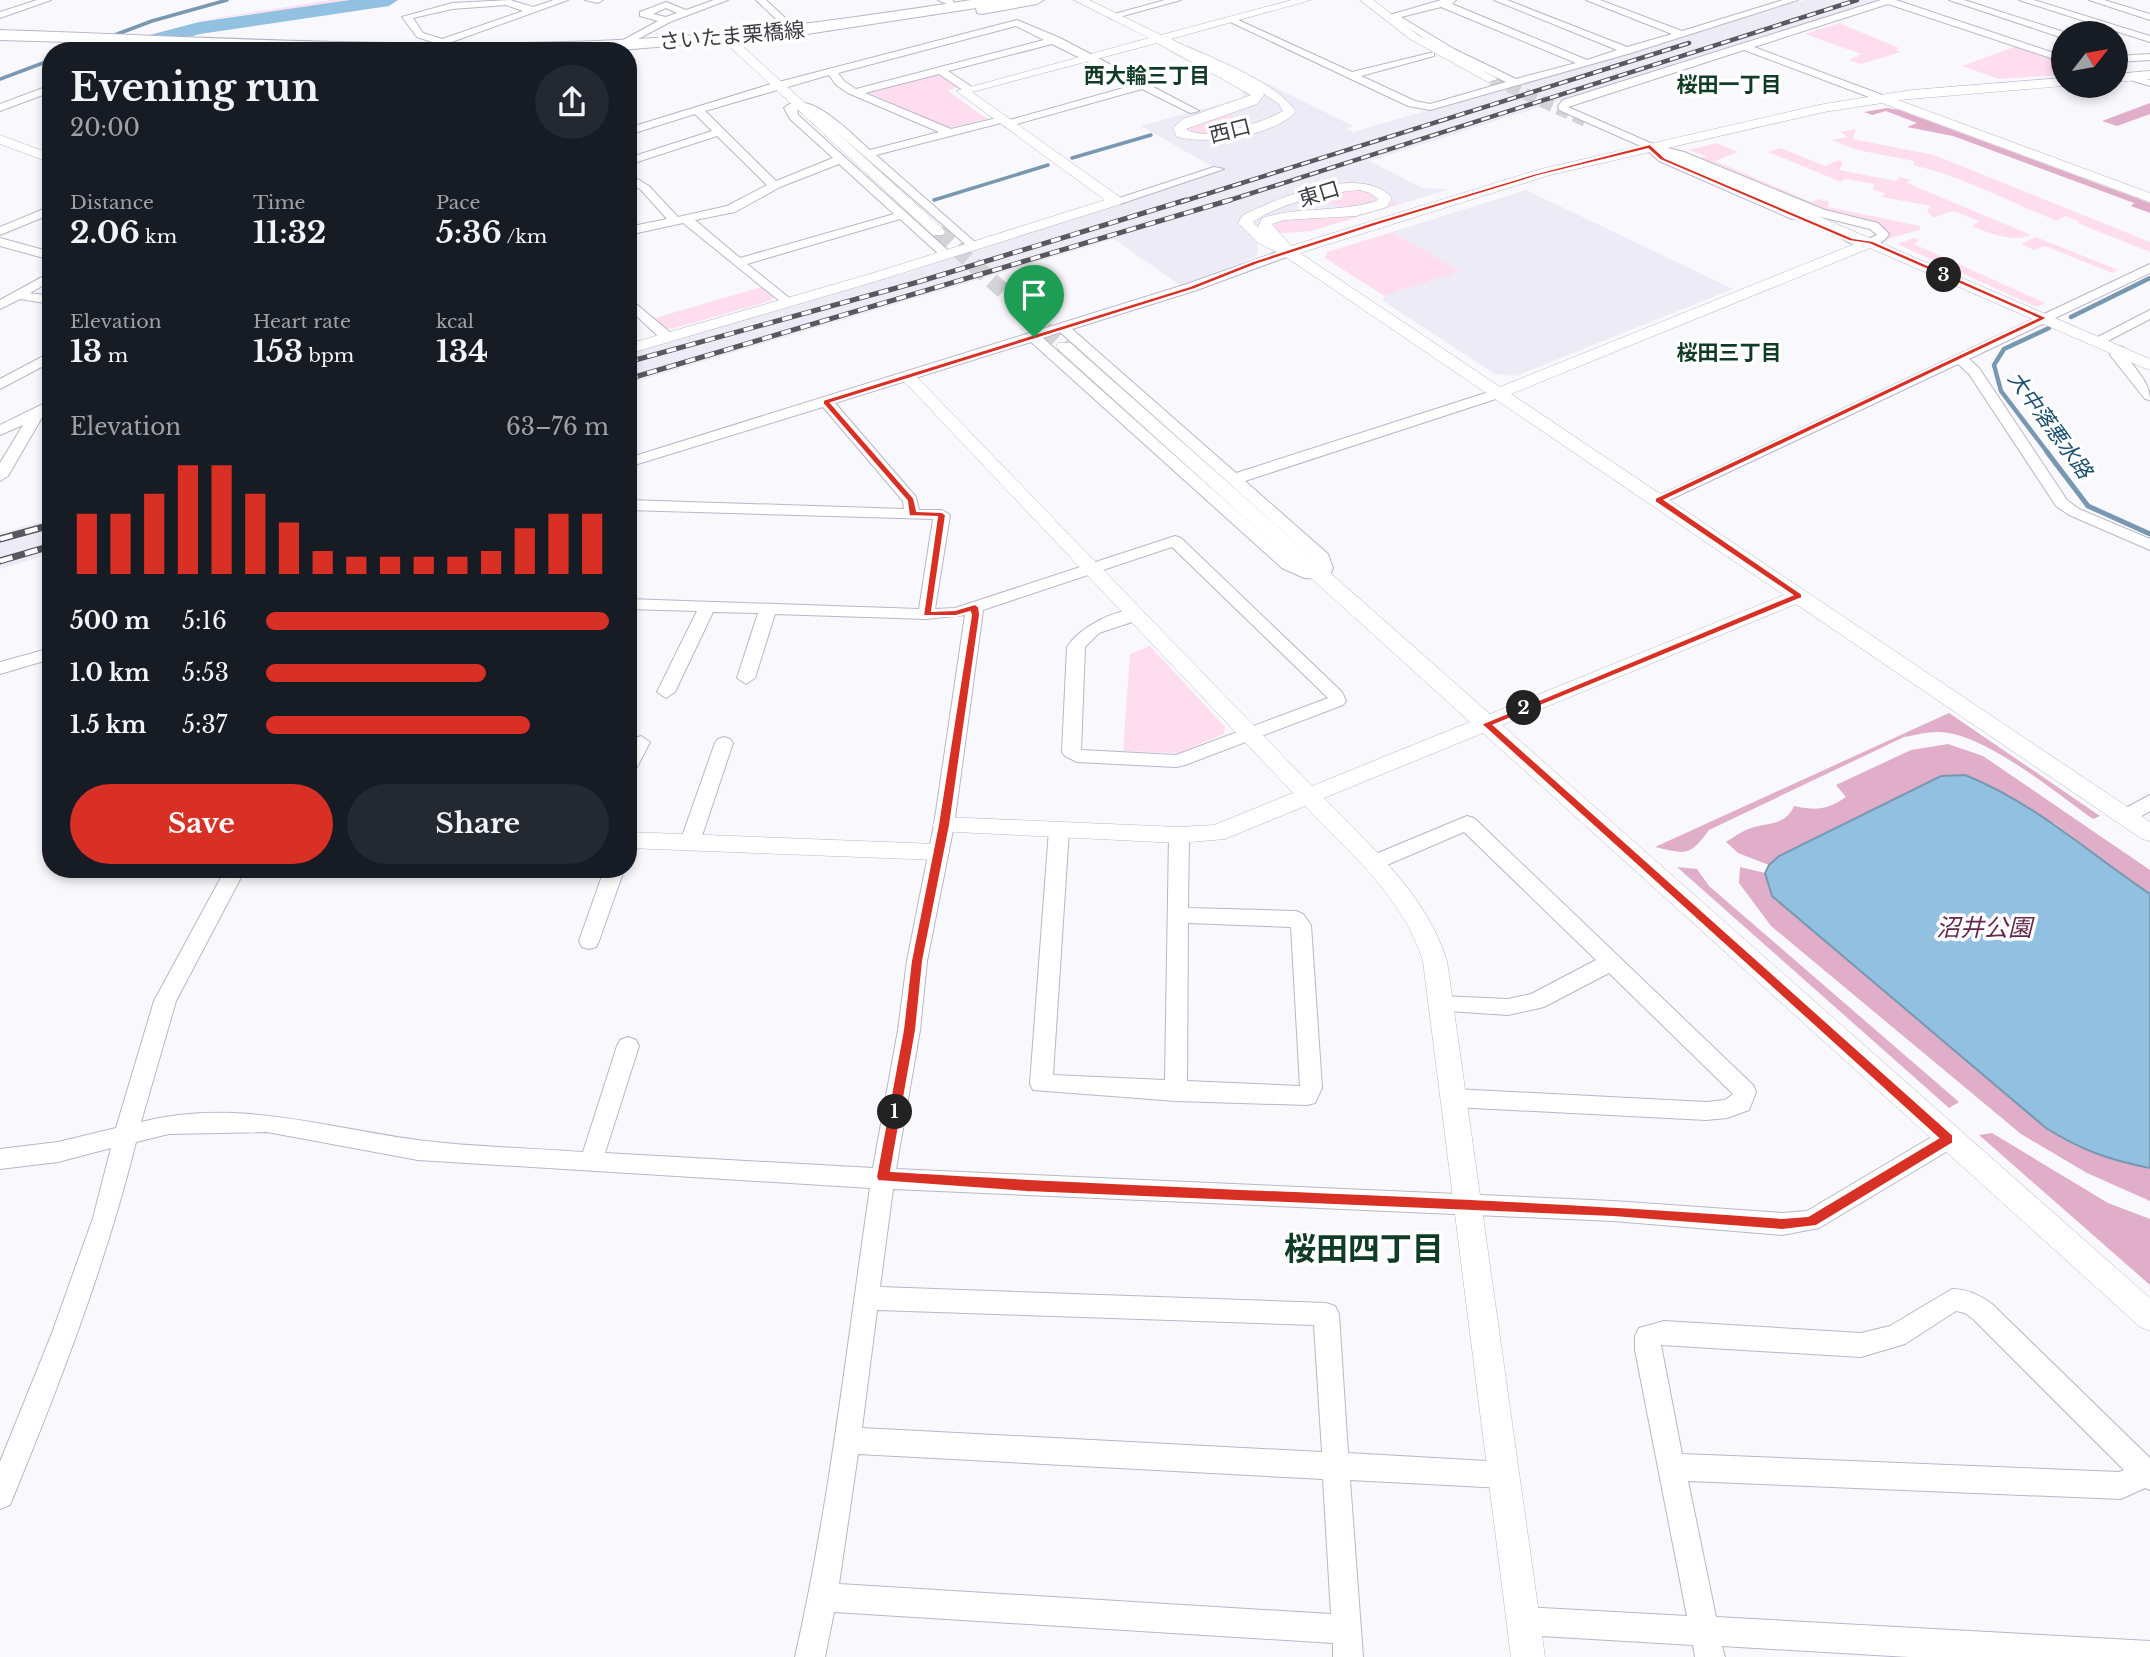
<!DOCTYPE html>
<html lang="en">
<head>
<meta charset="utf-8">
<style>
	body { margin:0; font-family:"Libre Baskerville","Noto Sans JP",serif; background:#242831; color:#f1f3f6; height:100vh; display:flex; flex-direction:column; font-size:26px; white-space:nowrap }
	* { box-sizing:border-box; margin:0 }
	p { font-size:23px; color:#9ea1a6 }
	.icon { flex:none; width:38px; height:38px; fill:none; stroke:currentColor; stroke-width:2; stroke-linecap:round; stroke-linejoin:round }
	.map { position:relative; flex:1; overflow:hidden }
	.details { position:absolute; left:42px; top:42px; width:595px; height:836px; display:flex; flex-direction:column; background:#171b24; border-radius:28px; box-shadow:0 4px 10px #0003 }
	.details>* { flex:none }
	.needle { width:46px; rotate:59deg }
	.controls { position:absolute; left:2051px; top:21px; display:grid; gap:14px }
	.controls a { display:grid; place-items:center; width:77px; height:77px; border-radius:50%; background:#171b24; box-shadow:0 4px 10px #0003; font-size:35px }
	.pin { position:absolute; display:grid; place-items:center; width:60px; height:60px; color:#fff; margin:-72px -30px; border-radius:50% 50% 50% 0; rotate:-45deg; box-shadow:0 0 7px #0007 }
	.pin .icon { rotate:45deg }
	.km { position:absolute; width:35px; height:35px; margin:-18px; border-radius:50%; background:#222; color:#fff; font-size:19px; line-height:35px; text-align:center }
	.round { display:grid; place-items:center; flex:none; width:74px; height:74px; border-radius:37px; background:#242831 }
	.summary { display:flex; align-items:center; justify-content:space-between; height:119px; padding:0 28px }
	h1 { font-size:38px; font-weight:700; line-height:52px }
	.stats { display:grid; grid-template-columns:repeat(3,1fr); gap:10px; height:119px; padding:7px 28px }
	.stats div { display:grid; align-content:center }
	.stats b { font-size:30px; font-weight:700 }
	.stats small { font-size:19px; font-weight:400 }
	.stats p { font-size:19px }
	.chart { height:196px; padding:14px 28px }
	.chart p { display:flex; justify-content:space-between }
	.chart svg { width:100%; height:126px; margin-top:7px; stroke:#d93025; stroke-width:6 }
	.action { display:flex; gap:14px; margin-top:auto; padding:14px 28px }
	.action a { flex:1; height:80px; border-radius:42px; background:#d93025; color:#fff; font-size:28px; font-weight:700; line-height:80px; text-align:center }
	.action a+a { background:#242831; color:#f1f3f6 }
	ul { padding:0 28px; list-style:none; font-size:23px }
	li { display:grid; grid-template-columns:112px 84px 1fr; align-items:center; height:52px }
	li i { height:18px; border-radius:9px; background:#d93025 }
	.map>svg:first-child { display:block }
	.built { fill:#edebf6 }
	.green { fill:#fedeee }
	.forest { fill:#e0aec8 }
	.water { fill:#91c0e0; stroke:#7898b1; stroke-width:2 }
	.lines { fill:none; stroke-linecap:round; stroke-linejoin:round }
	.stream-far2 { stroke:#7898b1; stroke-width:3.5 }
	.stream-far1 { stroke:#7898b1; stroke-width:4.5 }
	.stream { stroke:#7898b1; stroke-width:5 }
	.river { fill:#91c0e0; fill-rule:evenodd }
	.tertiary-tunnel-far1 { stroke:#d3d3d8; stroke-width:12; stroke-dasharray:12 6; stroke-linecap:butt }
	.tertiary-tunnel { stroke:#d3d3d8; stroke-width:16; stroke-dasharray:16 8; stroke-linecap:butt }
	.minor-casing { stroke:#b9b6ca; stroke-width:2 }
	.tertiary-casing { stroke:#b9b6ca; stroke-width:1 }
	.primary-casing { stroke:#b9b6ca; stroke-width:2 }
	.minor { fill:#fff; fill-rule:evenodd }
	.tertiary { fill:#fff; fill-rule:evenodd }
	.primary { fill:#fff; fill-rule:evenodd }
	.rail-far2-casing { stroke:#595860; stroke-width:4.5 }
	.rail-far1-casing { stroke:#595860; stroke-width:5 }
	.rail-casing { stroke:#595860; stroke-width:7 }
	.rail-far2 { stroke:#fff; stroke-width:2.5; stroke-dasharray:9; stroke-linecap:butt }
	.rail-far1 { stroke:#fff; stroke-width:3.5; stroke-dasharray:10; stroke-linecap:butt }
	.rail { stroke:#fff; stroke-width:4.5; stroke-dasharray:13; stroke-linecap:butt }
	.route { fill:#d93025; stroke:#fff; stroke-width:2; fill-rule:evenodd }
	.labels { text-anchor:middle; stroke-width:7; stroke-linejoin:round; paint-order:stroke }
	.far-street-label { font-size:21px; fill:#3c3b43; stroke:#fff }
	.far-neighbourhood-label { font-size:21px; font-weight:bold; fill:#103b27; stroke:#fff }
	.far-water-label { font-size:21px; font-style:italic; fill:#184e6e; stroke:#fff }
	.park-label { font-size:24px; font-style:italic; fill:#64284c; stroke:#fff }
	.near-neighbourhood-label { font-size:32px; font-weight:bold; fill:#103b27; stroke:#fff }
</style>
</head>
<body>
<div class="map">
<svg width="2150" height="1657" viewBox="0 0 2150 1657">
	<rect width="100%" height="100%" fill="#f9f9fd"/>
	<!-- built -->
	<g class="built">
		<polygon points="1805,0 1877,0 1370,161 1422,188 1450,189 1311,231 1281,233 1258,241 1257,256 1181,286 1114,239 628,384 628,353 906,273 1220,171 1141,126 1242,98 1244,89 1168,51 1191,46 1353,126 1346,128 1353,132"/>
		<polygon points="1526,190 1733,289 1516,376 1495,374 1383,301 1384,296 1459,271 1392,232"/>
		<polygon points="51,519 51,554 0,569 0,533"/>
	</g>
	<!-- green -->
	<g class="green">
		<polygon points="332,0 354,0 184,23"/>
		<polygon points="1839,23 1899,48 1896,50 1901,52 1861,64 1849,60 1861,54 1805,34"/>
		<polygon points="2017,46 2063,61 2063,75 1999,79 1962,66"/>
		<polygon points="934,74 941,75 959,86 948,91 987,119 949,128 867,92"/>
		<polygon points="1223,115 1232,115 1244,124 1210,134 1190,131 1191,126"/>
		<path d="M1856 129 1853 139 1934 155 2150 242V252L2077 223 2080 222 2066 216 2057 221C2009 202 1964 177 1913 165L1914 161 1857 150 1831 140 1848 137 1840 132Z"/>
		<polygon points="1717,143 1738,152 1715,161 1811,202 1819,199 1829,202 1828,207 1920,226 1920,230 1887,239 1886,231 1880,226 1833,216 1697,159 1706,156 1688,150"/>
		<path d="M1781 148 1825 166 1839 160 1843 162 1839 170 1896 181 1899 177 1911 180 1907 183 2031 235C2013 243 1988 233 1972 226L1979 221 1953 211 1933 218 1927 210 1931 206 1882 197 1885 193 1873 190 1874 184 1845 179 1841 182 1768 152Z"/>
		<path d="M1353 188 1369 191 1376 200C1358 213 1337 207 1320 197Z"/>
		<path d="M1393 201 1400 204 1311 231 1281 233 1275 228 1276 223 1284 220C1311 218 1375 221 1393 201Z"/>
		<polygon points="1392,232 1460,271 1384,296 1325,258 1327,252"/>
		<polygon points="2036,237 2118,270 2112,273 2045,246 2034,250 2021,244"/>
		<polygon points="1914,238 1920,240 1914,244 2045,303 2037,307 1897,244"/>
		<polygon points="761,287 773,297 770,301 672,329 665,328 655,318"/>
		<polygon points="1150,646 1225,727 1224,734 1178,753 1123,751 1130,654"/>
	</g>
	<!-- forest -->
	<g class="forest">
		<polygon points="2150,103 2150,114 2117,126 2102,121"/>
		<polygon points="1887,108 1899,110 2150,203 2150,213 2131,206 2134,203 1953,136 1907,127 1917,123 1886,111 1872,115 1864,112"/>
		<path d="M1949 713 2100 816 2093 819C2056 793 1982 731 1937 732 1926 732 1915 735 1904 737L1709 830C1689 857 1687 854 1655 847Z"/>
		<path d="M1948 744 1983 756 2150 870V894L2054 823 1779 856 1769 865 1738 853 1726 842C1734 837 1742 831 1751 828 1769 822 1785 826 1794 806 1817 811 1826 810 1846 797L1836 785 1911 750Z"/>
		<polygon points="1677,867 1697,869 1709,886 1959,1102 1949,1108"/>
		<path d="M1740 867 1765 873 1773 896 2046 1128C2081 1150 2109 1160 2150 1168V1201L2087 1173 2021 1134 1771 926 1739 883Z"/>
		<polygon points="1992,1133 2108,1203 2150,1219 2150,1285 1979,1135"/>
	</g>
	<!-- water -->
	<path class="water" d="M1965 775C2035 803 2089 853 2150 894V1168C2109 1160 2081 1150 2046 1128L1772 896 1765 873 1769 865 1779 856 1941 776Z"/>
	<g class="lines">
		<!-- stream-far2 -->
		<g class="stream-far2">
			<polyline points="112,36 152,21 227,0"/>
			<polyline points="74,51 102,40"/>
			<polyline points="0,79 51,60"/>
			<polyline points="1072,158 1151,135"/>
			<polyline points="934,200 1048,165"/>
		</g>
		<!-- stream-far1 -->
		<g class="stream-far1">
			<polyline points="2071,317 2150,278"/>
			<polyline points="2048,453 2001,391 1994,365 2004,349 2049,328"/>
		</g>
		<!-- stream -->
		<polyline class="stream" points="2047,452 2088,506 2150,534"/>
		<!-- river -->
		<polygon class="river" points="350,0 398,0 389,6 200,34 135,51 101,51 104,47 199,22"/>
		<!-- tertiary-tunnel-far1 -->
		<polyline class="tertiary-tunnel-far1" points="1492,79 1588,122"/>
		<!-- tertiary-tunnel -->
		<polyline class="tertiary-tunnel" points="938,232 1064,346"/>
		<!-- minor casing -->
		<g class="minor-casing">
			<g id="minor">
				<polygon points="37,0 51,0 0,18 0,12"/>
				<path d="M510 0 533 7 554 0H568L446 44 437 51 431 48 435 43 417 37 402 17 452 3ZM506 5 523 11 442 39 423 33 413 18 452 9Z"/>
				<polygon points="585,0 603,0 598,3"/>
				<path d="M714 0H728L670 22 623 47 614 45 658 21 640 16V12L666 2 686 10ZM666 8 677 13 666 17 653 14Z"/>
				<polygon points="756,0 766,0 797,29 797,33 791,33"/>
				<polygon points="938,0 952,0 954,2 949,5"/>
				<polygon points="1165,0 1181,0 1112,19 1107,16"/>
				<path d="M1441 0H1456L1452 4 1587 60 1617 50 1494 0H1507L1627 47 1672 34 1586 0H1600L1682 31 1783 0H1798L1631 53 1430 110 1408 106 1226 20 1234 18 1352 72 1434 52V56L1361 76 1415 101 1430 104 1506 82 1446 53 1400 22 1383 17ZM1441 7 1576 63 1516 79 1454 49 1401 17Z"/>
				<path d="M1881 0H1896L2063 56V62L1888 4 1754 47 1885 96V100H1877L1744 50 1568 107 1653 144 1684 152 1825 210 1878 223 1889 234C1881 250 1855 248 1843 239L1849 235 1868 239 1877 235 1870 229 1817 216 1663 153 1802 216 1792 219 1659 161 1645 148 1559 110 1558 106 1563 100Z"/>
				<polygon points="1949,0 1964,0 2067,33 2063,33 2063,38"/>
				<polygon points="2019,0 2034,0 2150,36 2150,42"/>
				<polygon points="2089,0 2104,0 2150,14 2150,20"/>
				<path d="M1017 20 1060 38 1199 111 1190 113 1142 89 1006 127 1001 123 876 155 976 243V249L972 250 818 116 797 108 798 115 952 254 946 258 942 257 900 219 747 264 792 300 794 303 787 307 683 223 628 235V227L667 219 641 190 628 182V173L649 186 678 217 727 206 767 185 717 136 628 165V158L712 131 695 114 628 135V128L771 84ZM1016 26 1044 40 856 89 844 81 838 73ZM1052 44 1134 85 1006 121 1001 117 951 129 865 93 939 74 964 91H972V87L948 71ZM829 75 836 85 848 93 939 132 870 150C851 134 808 86 784 108L790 119 833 158 776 181 705 111ZM839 164 894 214 740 258 695 220 735 212 780 187Z"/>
				<polygon points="2150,54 2150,60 2116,62 2116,56"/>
				<polygon points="2127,75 2150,80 2150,86 2127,79"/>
				<polygon points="51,85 51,92 0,111 0,104"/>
				<polygon points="1214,167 1224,169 1120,204 1110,201"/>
				<polygon points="51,206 51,214 0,235 0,227"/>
				<polygon points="0,238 51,252 51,260 0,246"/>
				<path d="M1288 248 1292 249V255L1197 290 1072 329 1236 473 1495 390H1505V396L1245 481 1328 554 1333 568 1328 579 1304 578 1282 568 1031 342 835 403 916 497 919 510H942L950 515 935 609 955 608 1175 536 1181 538 1342 692 1346 701 1343 705 1185 765 1176 767 1077 762 1065 756 1062 752 1067 647C1079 628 1118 606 1141 611L1143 615 1141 619 1099 633 1085 647 1081 750 1176 755 1328 698 1172 547 983 610 954 825 927 961 920 1030 896 1169 1613 1201 1782 1213 1807 1211 1940 1132 1948 1129 1956 1132 1959 1139 1956 1146 1819 1228 1782 1235 1613 1221 893 1189 880 1287 1326 1303 1335 1306 1339 1314 1348 1453 1504 1462 1514 1466 1517 1475 1514 1484 1504 1488 1350 1480 1363 1657H1333V1643L834 1612 825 1657H795C830 1503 847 1344 870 1188L418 1160 267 1132 169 1134 136 1142C105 1267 59 1386 10 1505L0 1509V1462L52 1333 93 1218 111 1148 58 1162 0 1169V1149L58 1142 116 1128 154 1001 225 870H245L176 1001 141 1122C236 1098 323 1127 417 1140 471 1147 528 1148 583 1152L617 1046 620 1040 628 1037 636 1040 639 1046 605 1153 873 1168 898 1030 907 961 934 825 965 615 926 619 775 614 755 678 746 684 737 678 758 613 713 612 675 692 666 698 657 692 697 611 628 609V599L919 609 933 519 628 510V500L904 509 903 501 823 407 628 467V458L1187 284ZM1060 332 1314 559 1316 570 1294 562 1043 338ZM877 1310 1314 1325 1322 1452 862 1428ZM858 1454 1323 1479 1331 1614 839 1584Z"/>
				<polygon points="2150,264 2150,273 1969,359 1979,368 2067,500 2079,509 2150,539 2150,550 2069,515 2056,506 1969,374 1958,364 1663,503 1653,503 1650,500"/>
				<polygon points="51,272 51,281 30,293 51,296 51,304 20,299 0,309 0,300"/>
				<polygon points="628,297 672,334 672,340 662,340 628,308"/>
				<polygon points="2150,310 2150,319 2102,344 2097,345 2090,341"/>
				<path d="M2118 346 2123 347C2129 366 2150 378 2150 400L2145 399 2110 355 2113 347Z"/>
				<polygon points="51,352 51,362 0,389 0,379"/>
				<polygon points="51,400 51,410 44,414 8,476 0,481 0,463 23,425 0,435 0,425"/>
				<polygon points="51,648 51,659 0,674 0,662"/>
				<polygon points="641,736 650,742 635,771 628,773 628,749 635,738"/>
				<polygon points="724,737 730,739 733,743 700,842 697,847 683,847 680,842 715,743 718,739"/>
				<polygon points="2150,795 2150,811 2132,822 2118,822 2115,817 2118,812"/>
				<polygon points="1467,816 1474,818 1753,1085 1756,1092 1749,1110 1727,1118 1706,1120 1454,1107 1446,1105 1443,1098 1446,1091 1454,1089 1706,1102 1725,1100 1733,1094 1609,973 1544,1007 1508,1015 1433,1010 1430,1004 1433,998 1441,996 1508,999 1531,994 1596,960 1464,832 1380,868 1366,868 1363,863 1366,858"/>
				<path d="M1059 823 1066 825 1069 830 1053 1075 1165 1080 1169 835 1172 830H1186L1189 835 1188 908 1296 911 1303 914 1311 925 1322 1088 1315 1103 1307 1105 1176 1101 1033 1090 1030 1084 1049 830 1052 825ZM1188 923 1291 927 1300 1086 1187 1081Z"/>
				<polygon points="604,870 624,870 599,941 596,947 589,949 582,947 579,941"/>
				<path d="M1952 1289C1967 1289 1980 1295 1992 1304L2150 1458V1490L2145 1488 2121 1499 1688 1481 1716 1617 2150 1641V1657H1909L1722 1646 1725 1657H1695L1693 1645 1524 1635 1514 1631 1510 1621 1514 1611 1524 1607 1687 1616 1635 1350V1336L1639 1328 1664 1321 1861 1333 1890 1326ZM1956 1311 1965 1313 1974 1320 2124 1470 2119 1472 1682 1454 1661 1345 1861 1357 1905 1344Z"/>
			</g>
		</g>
		<!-- tertiary casing -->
		<g class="tertiary-casing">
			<g id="tertiary">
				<path d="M1074 0H1089L1161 35 1292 0H1311L1171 39C1205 56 1278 81 1296 112 1273 136 1209 145 1177 137L1173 128 1183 119 1251 95 1157 43 972 92 1121 198V204L880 280 628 354V344L870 274 1105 200 956 91 1149 38ZM1263 93 1279 104 1283 111C1264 122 1205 143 1186 129L1257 104 1264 95Z"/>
				<polygon points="1360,0 1373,0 1418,35 1498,79 1488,82 1410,39"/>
				<polygon points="728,36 736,36 739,43 943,229 945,232 943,235 933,235 729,46"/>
				<polygon points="2150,71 2150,79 2116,82 2116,74"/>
				<path d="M2063 78V86L1898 100 2150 193V202L1882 103 1824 112 1550 175 1300 253 1500 387 1857 243 1667 160 1665 157 1672 153 2150 359V370L2144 368 1870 248 1511 394 2150 822V841L2142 839 1796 604 1502 725 2150 1298V1331L2140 1327 1483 733 1324 798C1372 848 1426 894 1447 961L1545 1657H1511L1423 961C1403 897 1350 853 1305 806L1225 839 1179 843 936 831 933 825 936 819 944 817 1179 827 1214 825 1293 793 899 376 907 371 913 373 1312 786 1470 722 1058 349 1056 346 1058 343H1070L1490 714 1784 595 1283 255 1258 243 1238 223 1243 215C1277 198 1362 163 1392 198L1387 207 1356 216 1284 220 1272 224 1291 246 1541 169 1824 104 1912 90ZM1360 190 1370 193 1378 199 1376 201C1339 213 1299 206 1262 218L1258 227 1253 222C1277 204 1330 192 1360 190Z"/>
				<polygon points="0,135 51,154 51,163 0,144"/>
				<polygon points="628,832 937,844 945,846 949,852 945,858 937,860 628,848"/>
			</g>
		</g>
		<!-- primary casing -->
		<g class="primary-casing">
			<path id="primary" d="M971 0H1044L1037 4 982 14 977 13 976 8 794 36 619 50 373 51 0 40V30C206 37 413 50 619 40 737 35 854 18 971 0Z"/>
		</g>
		<!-- minor -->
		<use href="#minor" class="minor"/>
		<!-- tertiary -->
		<use href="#tertiary" class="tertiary"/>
		<!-- primary -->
		<use href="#primary" class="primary"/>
		<!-- rail-far2 casing -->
		<g class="rail-far2-casing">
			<g id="rail-far2">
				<polyline points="1181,202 1689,43"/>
				<polyline points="1224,202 1857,0"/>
			</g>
		</g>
		<!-- rail-far1 casing -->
		<g class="rail-far1-casing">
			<g id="rail-far1">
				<polyline points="628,362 918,282 1186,200"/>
				<polyline points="628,379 1230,200"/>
			</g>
		</g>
		<!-- rail casing -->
		<g class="rail-casing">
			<g id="rail">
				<polyline points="0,539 51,525"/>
				<polyline points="0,561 51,546"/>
			</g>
		</g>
		<!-- rail-far2 -->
		<use href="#rail-far2" class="rail-far2"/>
		<!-- rail-far1 -->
		<use href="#rail-far1" class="rail-far1"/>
		<!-- rail -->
		<use href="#rail" class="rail"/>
	</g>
	<!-- route -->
	<path class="route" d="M1650 144 1665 158 1853 238 1873 241 2048 318 1665 500 1802 594V598L1494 725 1953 1135V1143L1816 1226 1782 1230 1613 1217 1027 1192 878 1181 876 1177 903 1030 911 961 938 825 971 615 970 612 956 616H923L937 517 909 516 907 501 823 404V400L1190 286 1253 261 1373 222 1533 174ZM1648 149 1660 160 1849 241 1869 244 2037 318 1655 498V502L1792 595 1481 724 1938 1138 1808 1216 1782 1218C1486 1195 1188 1190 891 1171L916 1030 923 961 950 825 980 615 979 607 975 604 955 610 932 611 946 515 942 512 917 511 914 498 831 403 1195 289 1258 264 1378 225 1538 176Z"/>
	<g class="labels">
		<!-- far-street labels -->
		<g class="far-street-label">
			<text transform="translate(732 36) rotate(-5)" y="7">さいたま栗橋線</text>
			<text transform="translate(1230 131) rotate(-14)" y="7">西口</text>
			<text transform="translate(1319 194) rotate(-17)" y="7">東口</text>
		</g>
		<!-- far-neighbourhood labels -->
		<g class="far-neighbourhood-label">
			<text x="1147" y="83">西大輪三丁目</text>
			<text x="1729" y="92">桜田一丁目</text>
			<text x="1729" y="360">桜田三丁目</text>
		</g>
		<!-- far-water labels -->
		<g class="far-water-label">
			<text transform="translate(2050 425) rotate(54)" y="7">大中落悪水路</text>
		</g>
		<!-- park labels -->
		<g class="park-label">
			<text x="1984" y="936">沼井公園</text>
		</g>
		<!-- near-neighbourhood labels -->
		<g class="near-neighbourhood-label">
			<text x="1364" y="1260">桜田四丁目</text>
		</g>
	</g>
</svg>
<div class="controls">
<a><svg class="needle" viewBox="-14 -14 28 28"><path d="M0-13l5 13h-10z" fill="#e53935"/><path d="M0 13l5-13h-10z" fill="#9ea1a6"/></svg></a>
</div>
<div class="pin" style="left:1034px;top:337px;background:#1e9e55"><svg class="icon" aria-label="arrive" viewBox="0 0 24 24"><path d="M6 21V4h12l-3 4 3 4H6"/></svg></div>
<b class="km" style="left:895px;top:1112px">1</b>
<b class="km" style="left:1524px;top:708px">2</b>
<b class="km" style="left:1944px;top:275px">3</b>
<section class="details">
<div class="summary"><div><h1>Evening run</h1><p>20:00</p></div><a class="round"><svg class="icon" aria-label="share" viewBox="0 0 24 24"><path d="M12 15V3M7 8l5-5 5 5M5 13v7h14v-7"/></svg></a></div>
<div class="stats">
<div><p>Distance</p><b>2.06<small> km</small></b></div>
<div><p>Time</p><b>11:32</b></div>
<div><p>Pace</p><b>5:36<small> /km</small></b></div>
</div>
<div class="stats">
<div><p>Elevation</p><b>13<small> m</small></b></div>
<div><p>Heart rate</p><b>153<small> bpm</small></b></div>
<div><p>kcal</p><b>134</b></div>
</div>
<div class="chart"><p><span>Elevation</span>63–76 m</p>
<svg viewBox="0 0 160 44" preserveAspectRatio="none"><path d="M5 44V23M15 44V23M25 44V16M35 44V6M45 44V6M55 44V16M65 44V26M75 44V36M85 44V38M95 44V38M105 44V38M115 44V38M125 44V36M135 44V28M145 44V23M155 44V23"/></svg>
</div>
<ul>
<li><b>500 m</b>5:16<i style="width:100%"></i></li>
<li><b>1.0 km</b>5:53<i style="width:64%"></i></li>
<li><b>1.5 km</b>5:37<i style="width:77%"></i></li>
</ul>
<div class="action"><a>Save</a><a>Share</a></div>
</section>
</div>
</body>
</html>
